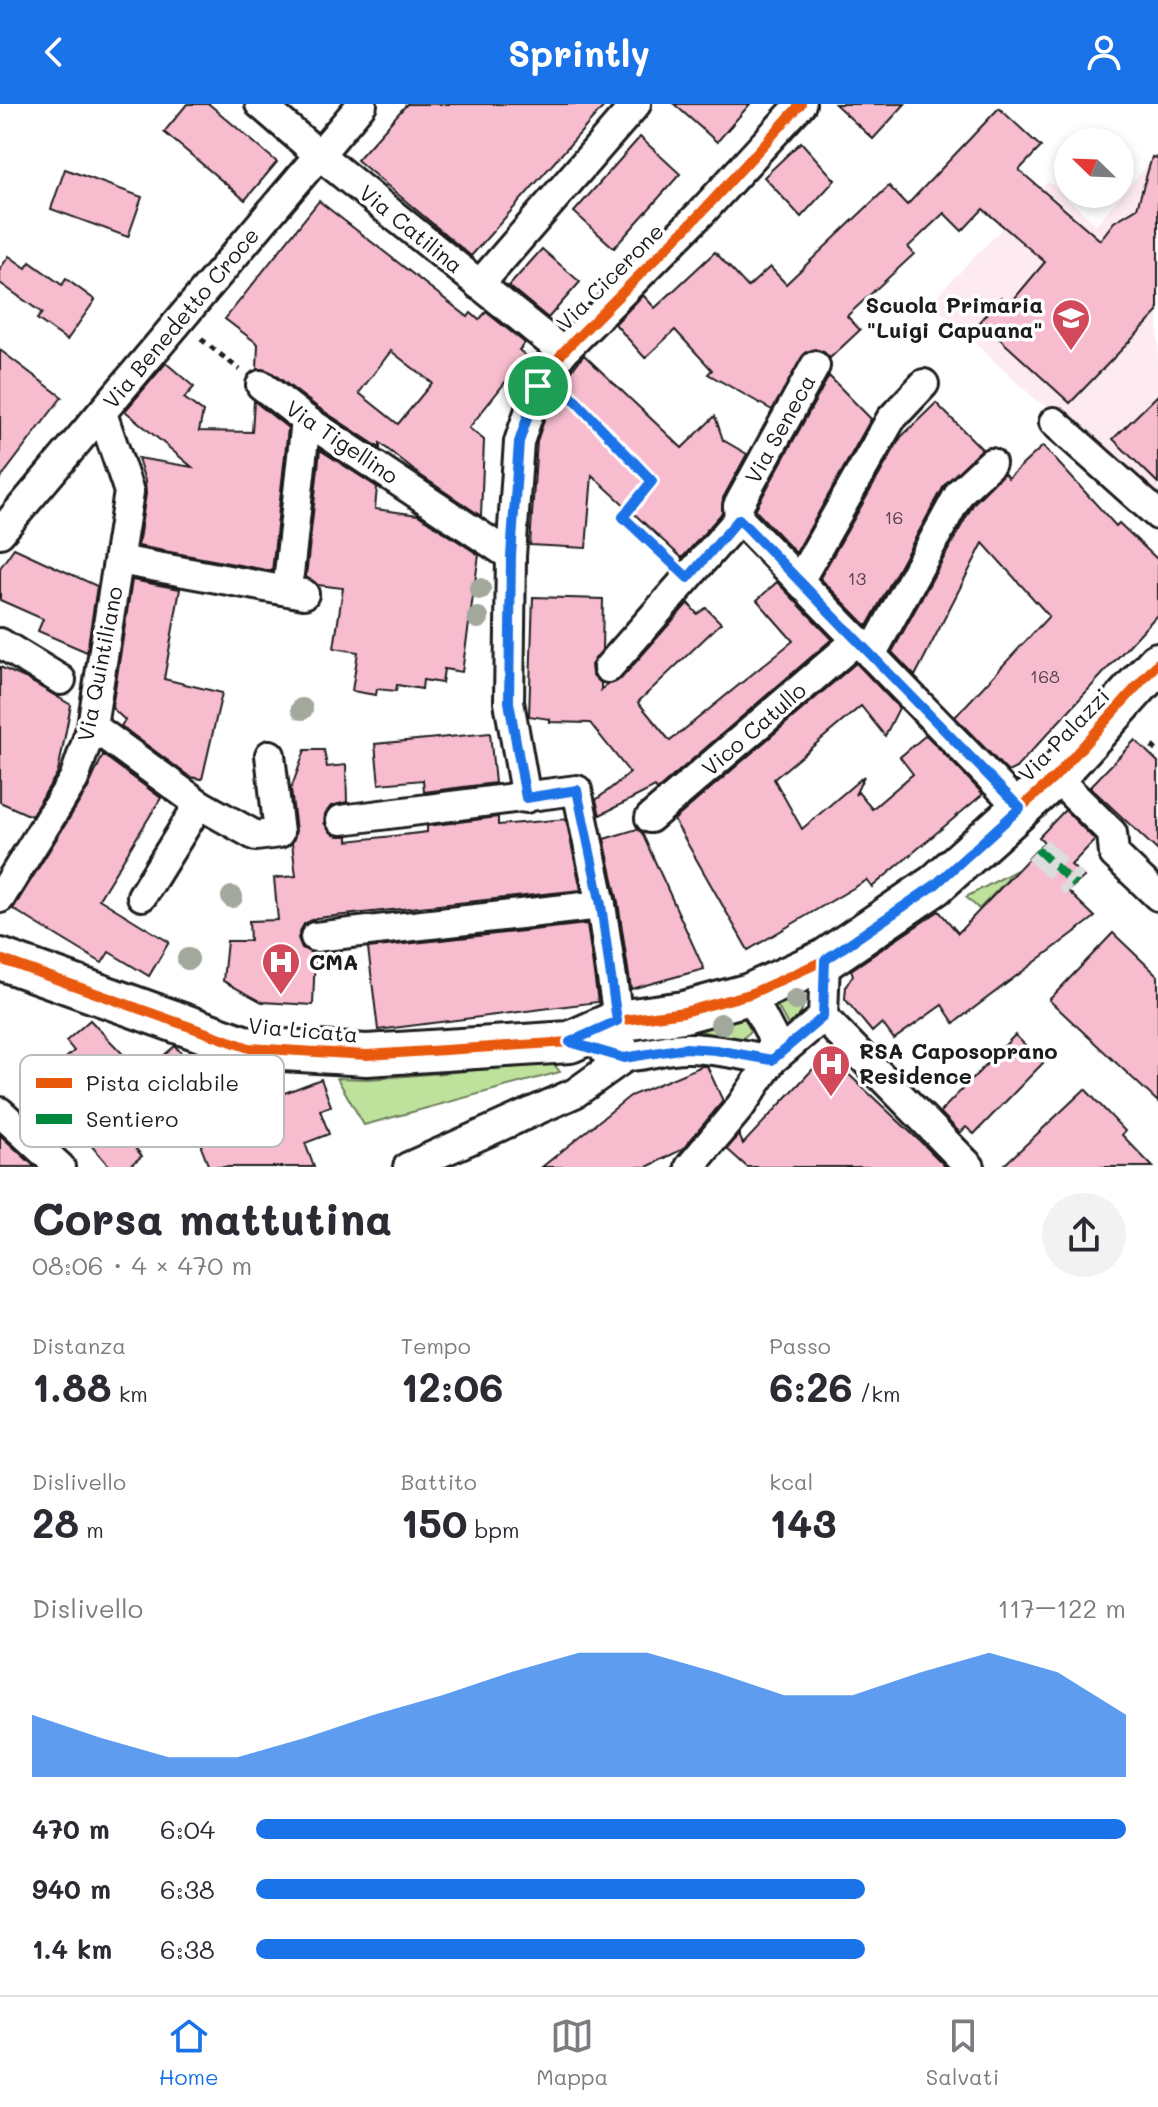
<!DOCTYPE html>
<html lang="it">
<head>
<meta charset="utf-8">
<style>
	body { margin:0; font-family:Mali,sans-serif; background:#f2f2f3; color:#2b2b33; height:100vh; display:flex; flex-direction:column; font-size:30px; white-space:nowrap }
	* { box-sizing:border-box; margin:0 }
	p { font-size:26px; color:#7c7c81 }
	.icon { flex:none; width:44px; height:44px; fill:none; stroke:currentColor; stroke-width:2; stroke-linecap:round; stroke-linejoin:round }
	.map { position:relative; height:1063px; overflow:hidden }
	.details { display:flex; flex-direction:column; background:#fff; flex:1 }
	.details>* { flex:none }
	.needle { width:52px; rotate:293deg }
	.controls { position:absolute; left:1054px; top:24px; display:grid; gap:16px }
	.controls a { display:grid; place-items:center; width:80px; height:80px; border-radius:50%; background:#fff; box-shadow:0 4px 12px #0003; font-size:40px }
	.pin { position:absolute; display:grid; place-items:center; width:68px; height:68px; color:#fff; margin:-34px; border:4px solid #fff; border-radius:50%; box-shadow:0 2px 8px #0007 }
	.round { display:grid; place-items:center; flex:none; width:84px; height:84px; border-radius:42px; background:#f2f2f3 }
	.headline { display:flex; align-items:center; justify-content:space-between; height:136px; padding:0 32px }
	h1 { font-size:44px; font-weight:700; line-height:60px }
	.metrics { display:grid; grid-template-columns:repeat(3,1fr); gap:12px; height:136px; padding:8px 32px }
	.metrics div { display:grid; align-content:center }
	.metrics b { font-size:40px; font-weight:700 }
	.metrics small { font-size:22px; font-weight:400 }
	.metrics p { font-size:22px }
	.chart { height:224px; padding:16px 32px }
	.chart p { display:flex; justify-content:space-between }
	.chart svg { width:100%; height:144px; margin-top:8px; fill:#1a73e8; opacity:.7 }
	ul { padding:0 32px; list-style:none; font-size:26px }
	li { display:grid; grid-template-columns:128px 96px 1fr; align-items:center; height:60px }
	li i { height:20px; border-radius:10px; background:#1a73e8 }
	header { display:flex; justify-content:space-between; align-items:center; height:104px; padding:0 32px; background:#1a73e8; color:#fff; font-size:36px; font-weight:700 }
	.menu { display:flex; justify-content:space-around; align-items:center; height:112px; border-top:2px solid #e1e1e2; background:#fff; font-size:22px; color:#7c7c81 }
	.menu a { display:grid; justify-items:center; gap:4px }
	.menu .active { color:#1a73e8 }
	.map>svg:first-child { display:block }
	.built { fill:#fdebf1 }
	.green { fill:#bee29c; stroke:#6d7f5c; stroke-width:2 }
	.building { fill:#f7bdcf; stroke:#1c1c1c; stroke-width:2; fill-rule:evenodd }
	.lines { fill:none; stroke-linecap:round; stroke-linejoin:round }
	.street-tunnel { stroke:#ddd; stroke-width:28; stroke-dasharray:28 14; stroke-linecap:butt }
	.street-casing { stroke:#1c1c1c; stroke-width:34 }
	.secondary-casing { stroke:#1c1c1c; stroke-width:46 }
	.path { stroke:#1c1c1c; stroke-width:5; stroke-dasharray:6 6; stroke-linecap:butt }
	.street { stroke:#fff; stroke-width:28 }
	.secondary { stroke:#fff; stroke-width:40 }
	.quiet { stroke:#00873e; stroke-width:8; stroke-dasharray:16 8; stroke-linecap:butt }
	.cycleway-casing { stroke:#fff; stroke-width:15 }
	.cycleway { stroke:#e8590c; stroke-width:10 }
	.tree { fill:#a2a89b }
	.route-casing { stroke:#fff; stroke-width:16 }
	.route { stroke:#1a73e8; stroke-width:10 }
	.labels { text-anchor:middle; stroke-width:7; stroke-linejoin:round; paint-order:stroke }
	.number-label { font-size:18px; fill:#534449 }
	.street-label { font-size:22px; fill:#1c1c1c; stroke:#fff }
	.poi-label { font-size:22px; font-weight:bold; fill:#1c1c1c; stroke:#fff; text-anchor:start }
	.key { fill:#fff; stroke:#bbb; stroke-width:2 }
	.key-label { font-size:22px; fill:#1c1c1c }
</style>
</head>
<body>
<header><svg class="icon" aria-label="back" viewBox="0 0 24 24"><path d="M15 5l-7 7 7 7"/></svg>Sprintly<svg class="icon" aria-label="person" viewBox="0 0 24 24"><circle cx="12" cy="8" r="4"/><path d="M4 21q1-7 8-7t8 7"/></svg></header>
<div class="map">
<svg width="1158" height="1063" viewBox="0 0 1158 1063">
	<rect width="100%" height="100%" fill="#fff"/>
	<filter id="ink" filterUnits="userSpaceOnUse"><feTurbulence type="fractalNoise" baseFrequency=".0125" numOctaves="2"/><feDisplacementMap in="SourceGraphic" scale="16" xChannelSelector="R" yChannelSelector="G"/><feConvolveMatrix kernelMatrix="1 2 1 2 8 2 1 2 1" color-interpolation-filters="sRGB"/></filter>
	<g filter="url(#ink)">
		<!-- built -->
		<polygon class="built" points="1158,49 1158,400 1062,311 1037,297 931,198 1048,77 1096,120"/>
		<!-- green -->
		<g class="green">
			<polygon points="1017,766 979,805 966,793"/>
			<path d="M797 881C805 899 807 910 788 921L773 894Z"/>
			<path d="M731 909 745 914 752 925C738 948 712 924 691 927L687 921Z"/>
			<polygon points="554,960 560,968 364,1021 337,974 369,975"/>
		</g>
		<!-- building -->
		<g class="building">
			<polygon points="187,0 209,0 277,58 245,96 164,28"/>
			<polygon points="407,0 606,0 471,152 357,56"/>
			<polygon points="674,0 750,0 717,38"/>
			<polygon points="835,0 905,0 873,35"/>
			<polygon points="999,4 1041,43 1019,66 1100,136 1114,118 1137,104 1152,53 1158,54 1158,208 1070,299 980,217 1001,193 1009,201 1045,158 983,105 962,127 944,109 908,143 914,150 847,212 860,226 830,254 824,248 815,245 806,248 772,306 708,270 712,266 675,226 645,254 615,220 643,191 655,204 715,148 748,183 770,163 786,180 889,82 907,101"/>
			<polygon points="640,33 680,70 614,144 574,108"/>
			<polygon points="801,38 835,76 801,113 764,73"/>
			<polygon points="65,65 142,93 128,133 51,105"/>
			<path d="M319 97 468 213 471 209 479 216 486 208 525 239 519 246 526 252 469 324 484 336 481 412 417 369 380 339V344L316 302 271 268 257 265 258 240 225 215ZM391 247 432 279 398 320 359 289Z"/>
			<polygon points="542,145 580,178 548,214 509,182"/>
			<polygon points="9,152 26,164 30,158 62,181 66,175 95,196 67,236 37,215 42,209 0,179 0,165"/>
			<polygon points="0,246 62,293 0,375"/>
			<polygon points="584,251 682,344 715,312 723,336 747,350 723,394 722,409 682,454 592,371 586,444 530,441 537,337 550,299 572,283 564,276"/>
			<polygon points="166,259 194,283 184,294 203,308 199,327 252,328 254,297 288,324 272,467 138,442 146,390 145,377 138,354 192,363 125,307"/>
			<polygon points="829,272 871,315 796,449 755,406"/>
			<polygon points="1158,291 1158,379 1113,335"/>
			<polygon points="936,299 982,345 945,380 867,522 820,474 901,333"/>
			<polygon points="1043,342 1116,422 1119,419 1158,456 1158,510 1016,664 1008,668 955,613 1049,512 983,439 915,572 892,548 974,399 1004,369 1008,374"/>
			<polygon points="320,346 377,383 375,405 418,411 479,451 462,568 444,565 442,579 423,576 422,585 397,581 396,587 377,585 376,591 352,587 358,548 334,544 343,484 318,481 306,473"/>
			<polygon points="14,444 97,482 87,548 38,527 43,515 0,496 0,464"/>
			<polygon points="132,476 180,485 164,575 222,589 202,675 190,673 121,622 125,616 112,604"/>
			<polygon points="777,478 832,535 657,686 655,683 600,711 596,696 630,669 590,619 550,618 550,615 529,612 533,493 603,495 602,546 591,561 592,570 601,579 601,586 606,581 621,575 688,499 697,510 706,504 721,519 638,598 670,637 793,537 757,496"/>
			<polygon points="856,559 899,604 885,632 861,602 774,675 802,725 864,672 855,691 858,688 872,705 913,670 900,653 926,631 983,690 872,783 867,776 748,846 674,716"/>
			<polygon points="0,563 25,574 71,601 58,668 31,712 0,698"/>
			<polygon points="490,629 495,679 424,688 423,676 379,680 375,640"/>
			<polygon points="1135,636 1158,658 1158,747 1090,683"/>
			<polygon points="305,646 324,646 327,663 346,661 347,698 331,702 325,710 324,719 334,731 348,732 348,737 402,731 427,728 427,722 498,713 498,721 566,715 581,786 316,814 304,820 298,834 302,844 315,850 313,901 262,898 223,877 227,837 250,837 249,817 278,816 274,774 296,772 292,739 296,727 291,685"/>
			<polygon points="103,651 161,694 99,795 169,838 149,872 109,848 102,859 13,805 88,684"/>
			<polygon points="1065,706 1095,736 1071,761 1084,773 1068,787 1095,813 954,919 942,901 894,935 882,919 872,928 845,895 846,882 853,871 851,866 939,807 958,829 1044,738 1039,733"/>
			<polygon points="637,725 642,729 704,865 631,885 618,798 604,735"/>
			<polygon points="587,820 598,898 378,926 368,844"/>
			<polygon points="1113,829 1158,872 1158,998 1049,896"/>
			<polygon points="90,916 142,970 175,942 197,967 219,958 239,965 256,1000 321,975 331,1002 320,1006 329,1030 305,1039 314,1063 209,1063 201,1043 204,1033 164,1021 132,1040 142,1052 128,1063 110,1063 54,999 70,982 58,961 74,947 66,937"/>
			<polygon points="1015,931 1043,959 974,1030 966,1023 960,1029 940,1008"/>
			<polygon points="827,950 925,1042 946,1063 747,1063 727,1045 739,1031 743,1040"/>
			<polygon points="702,962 707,962 723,997 683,1045 647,1063 542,1063 630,992"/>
			<polygon points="1085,985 1125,1027 1122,1031 1153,1063 1002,1063"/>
			<polygon points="0,1031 35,1063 0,1063"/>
		</g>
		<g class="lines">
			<!-- street-tunnel -->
			<polyline class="street-tunnel" points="1037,745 1075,781"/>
			<!-- street casing -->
			<g class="street-casing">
				<g id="street">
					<polyline points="260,0 318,50 563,248"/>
					<polyline points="479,181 636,0"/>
					<polyline points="815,262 738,402 739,415 1020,704"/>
					<polyline points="261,281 306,316 511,452"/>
					<polyline points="1054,318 1158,411"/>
					<polyline points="0,429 362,0"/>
					<polyline points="119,456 304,490"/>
					<polyline points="289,470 306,316"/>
					<polyline points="799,477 891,315 924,280"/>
					<polyline points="0,539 61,576"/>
					<polyline points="871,551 960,388 991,359"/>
					<polyline points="608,564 739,415"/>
					<polyline points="92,622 199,700 256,732 279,729 270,651"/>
					<polyline points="1055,673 1112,729 1114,750 1158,792"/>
					<polyline points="526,694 509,598 511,452 519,338 538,282 563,248 702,108 801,0"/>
					<polyline points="650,714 857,536"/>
					<polyline points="341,716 577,686 601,801 624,954 575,989 408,1063"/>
					<polyline points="142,792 199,700"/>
					<polyline points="0,794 74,675 92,622 129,388 102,309"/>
					<polyline points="315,833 601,801"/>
					<polyline points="823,913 970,1063"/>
					<path d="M606 949C639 958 657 943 689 944 717 945 744 951 772 956L823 913 825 856"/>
					<polyline points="0,1008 60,1063"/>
					<polyline points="690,1063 740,1003 772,956 772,932 750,890"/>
				</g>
			</g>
			<!-- secondary casing -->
			<g class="secondary-casing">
				<polyline id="secondary" points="0,855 249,944 367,951 570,938 617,917 684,908 750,890 825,856 935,781 1055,673 1158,559"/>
			</g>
			<!-- path -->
			<g class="path">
				<polyline points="201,235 240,266"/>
				<polyline points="567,289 652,377 623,413 667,454"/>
				<polyline points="1152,642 1158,648"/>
			</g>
			<!-- street -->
			<use href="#street" class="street"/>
			<!-- secondary -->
			<use href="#secondary" class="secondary"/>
			<!-- quiet -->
			<polyline class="quiet" points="1037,745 1075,781"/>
			<!-- cycleway casing -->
			<g class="cycleway-casing">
				<g id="cycleway">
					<polyline points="526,694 509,598 511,452 519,338 538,282 563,248 702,108 801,0"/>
					<polyline points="0,855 249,944 367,951 570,938 617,917 684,908 750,890 825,856 935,781 1055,673 1158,559"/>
				</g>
			</g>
			<!-- cycleway -->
			<use href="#cycleway" class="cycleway"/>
		</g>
		<!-- trees -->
		<g class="tree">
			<circle cx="480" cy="485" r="11"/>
			<circle cx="478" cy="514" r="11"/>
			<circle cx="302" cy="605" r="11"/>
			<circle cx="232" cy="793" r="11"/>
			<circle cx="188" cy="855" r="11"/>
			<circle cx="796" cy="896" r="11"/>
			<circle cx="721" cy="920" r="11"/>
		</g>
	</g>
	<g class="lines" filter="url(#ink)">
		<!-- route casing -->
		<g class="route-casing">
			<polygon id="route" points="547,267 652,377 623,413 688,474 739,415 1020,704 935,781 825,856 823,913 772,956 716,946 685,944 624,954 570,938 617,917 601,801 577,686 526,694 509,598 511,452 519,338 538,282"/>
		</g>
		<!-- route -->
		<use href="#route" class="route"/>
	</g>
	<!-- icons -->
	<defs>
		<g id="school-pin" transform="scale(2)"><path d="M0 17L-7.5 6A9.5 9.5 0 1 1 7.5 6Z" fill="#d1495b" stroke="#fff"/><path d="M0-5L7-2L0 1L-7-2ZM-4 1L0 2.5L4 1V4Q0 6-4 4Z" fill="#fff"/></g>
		<g id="hospital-pin" transform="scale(2)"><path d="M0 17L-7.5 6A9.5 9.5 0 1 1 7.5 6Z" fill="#d1495b" stroke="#fff"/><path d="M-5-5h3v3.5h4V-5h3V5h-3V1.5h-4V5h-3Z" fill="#fff"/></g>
	</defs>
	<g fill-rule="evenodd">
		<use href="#school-pin" x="1071" y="214"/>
		<use href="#hospital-pin" x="281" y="858"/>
		<use href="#hospital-pin" x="831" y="960"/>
	</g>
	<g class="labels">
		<!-- number labels -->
		<g class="number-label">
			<text x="894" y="420">16</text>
			<text x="857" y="481">13</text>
			<text x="1045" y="579">168</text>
		</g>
		<!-- street labels -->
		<g class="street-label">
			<text transform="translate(411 125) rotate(39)" y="8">Via Catilina</text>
			<text transform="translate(610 173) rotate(-45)" y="8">Via Cicerone</text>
			<text transform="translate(181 214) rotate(-50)" y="8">Via Benedetto Croce</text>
			<text transform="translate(780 325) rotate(-61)" y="8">Via Seneca</text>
			<text transform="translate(342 338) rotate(34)" y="8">Via Tigellino</text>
			<text transform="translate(100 560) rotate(-79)" y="8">Via Quintiliano</text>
			<text transform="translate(754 625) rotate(-41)" y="8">Vico Catullo</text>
			<text transform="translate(1064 631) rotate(-46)" y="8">Via Palazzi</text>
			<text transform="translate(303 926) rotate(5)" y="8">Via Licata</text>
		</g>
		<!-- poi labels -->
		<g class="poi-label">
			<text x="1043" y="209" text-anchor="end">Scuola Primaria<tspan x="1043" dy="25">"Luigi Capuana"</tspan></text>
			<text x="309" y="866">CMA</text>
			<text x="859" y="955">RSA Caposoprano<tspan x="859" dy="25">Residence</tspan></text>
		</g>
	</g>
	<!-- legend -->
	<rect x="20" y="951" width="264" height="92" rx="12" class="key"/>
	<rect x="36" y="974" width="36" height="10" fill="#e8590c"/>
	<rect x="36" y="1010" width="36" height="10" fill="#00873e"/>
	<g class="key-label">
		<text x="86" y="987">Pista ciclabile</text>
		<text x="86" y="1023">Sentiero</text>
	</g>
</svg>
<div class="controls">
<a><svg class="needle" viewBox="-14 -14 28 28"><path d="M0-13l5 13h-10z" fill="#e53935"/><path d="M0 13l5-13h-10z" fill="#7c7c81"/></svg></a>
</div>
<div class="pin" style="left:538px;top:282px;background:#1e9e55"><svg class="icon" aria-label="arrive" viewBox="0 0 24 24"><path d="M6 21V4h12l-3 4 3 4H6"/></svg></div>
</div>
<section class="details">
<div class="headline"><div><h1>Corsa mattutina</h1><p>08:06 · 4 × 470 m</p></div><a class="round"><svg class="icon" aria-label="share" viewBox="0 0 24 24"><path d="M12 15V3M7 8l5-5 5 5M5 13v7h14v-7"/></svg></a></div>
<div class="metrics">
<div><p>Distanza</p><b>1.88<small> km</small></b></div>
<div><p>Tempo</p><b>12:06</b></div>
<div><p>Passo</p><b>6:26<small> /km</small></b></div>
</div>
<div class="metrics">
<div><p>Dislivello</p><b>28<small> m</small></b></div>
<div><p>Battito</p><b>150<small> bpm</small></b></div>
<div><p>kcal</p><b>143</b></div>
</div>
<div class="chart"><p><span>Dislivello</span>117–122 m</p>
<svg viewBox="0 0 160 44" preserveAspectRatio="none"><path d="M0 44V25L10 32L20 38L30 38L40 32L50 25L60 19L70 12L80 6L90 6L100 12L110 19L120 19L130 12L140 6L150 12L160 25V44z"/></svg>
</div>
<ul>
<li><b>470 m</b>6:04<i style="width:100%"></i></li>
<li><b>940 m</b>6:38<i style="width:70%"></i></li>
<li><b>1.4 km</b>6:38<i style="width:70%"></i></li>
</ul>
</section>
<nav class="menu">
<a class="active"><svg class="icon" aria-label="home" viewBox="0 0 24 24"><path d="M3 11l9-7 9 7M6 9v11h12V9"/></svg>Home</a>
<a><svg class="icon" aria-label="map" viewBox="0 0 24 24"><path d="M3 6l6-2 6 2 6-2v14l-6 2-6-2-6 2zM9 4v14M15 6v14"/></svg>Mappa</a>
<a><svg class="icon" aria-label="saved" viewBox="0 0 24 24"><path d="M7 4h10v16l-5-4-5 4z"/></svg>Salvati</a>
</nav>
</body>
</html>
